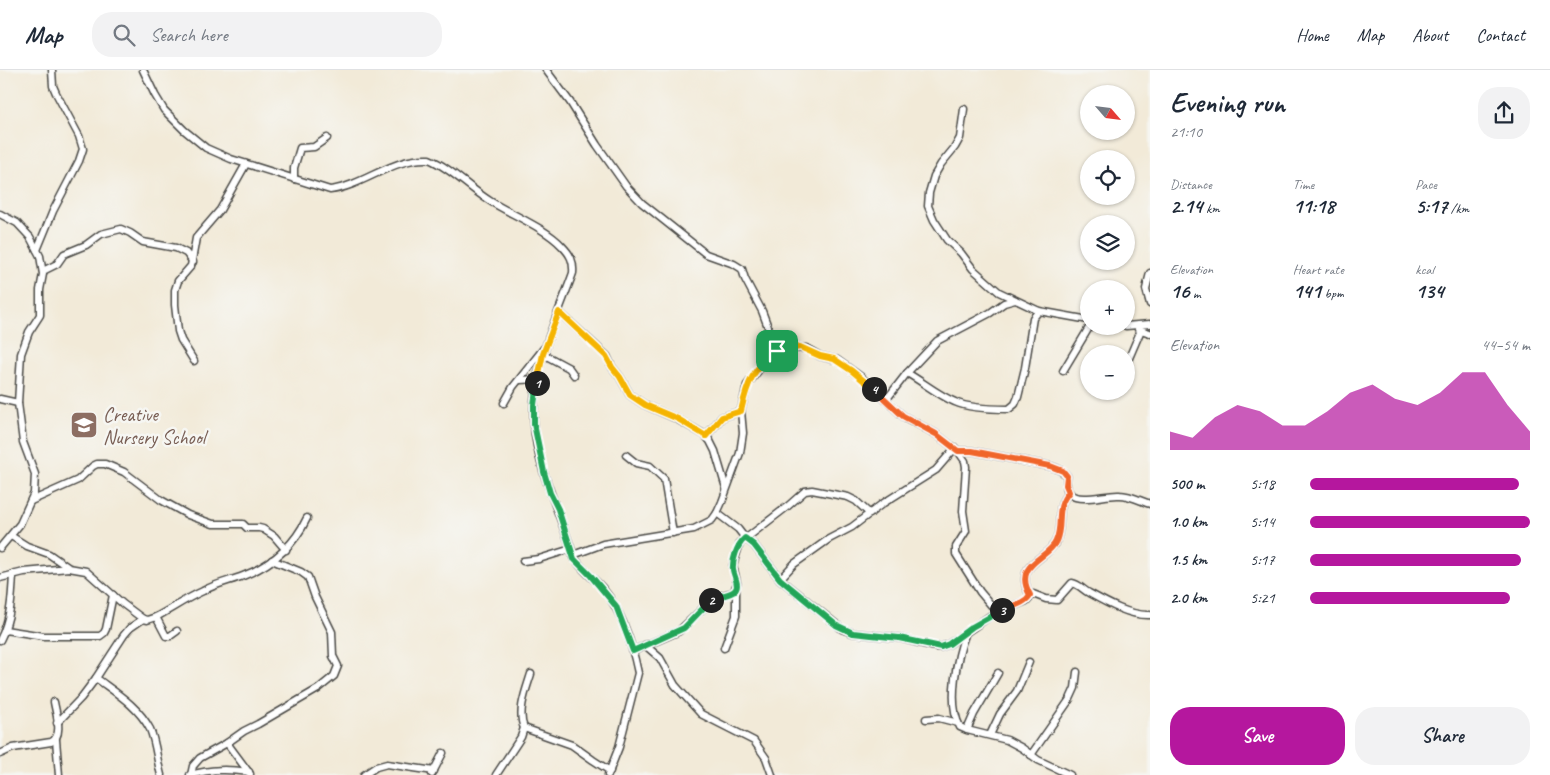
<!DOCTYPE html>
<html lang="en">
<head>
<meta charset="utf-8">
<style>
	body { margin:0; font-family:Caveat,sans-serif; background:#f2f2f3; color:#1f2937; height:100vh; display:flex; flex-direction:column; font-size:19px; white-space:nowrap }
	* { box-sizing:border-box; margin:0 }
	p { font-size:16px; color:#747a83 }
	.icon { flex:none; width:28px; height:28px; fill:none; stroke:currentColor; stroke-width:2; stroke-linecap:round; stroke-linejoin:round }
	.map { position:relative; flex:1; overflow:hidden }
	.drawer { display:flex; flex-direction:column; background:#fff; width:400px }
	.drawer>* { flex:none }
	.needle { width:32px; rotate:118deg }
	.buttons { position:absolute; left:1080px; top:15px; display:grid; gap:10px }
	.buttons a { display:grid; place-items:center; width:55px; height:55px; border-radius:50%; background:#fff; box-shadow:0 1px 4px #0004; font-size:25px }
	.pin { position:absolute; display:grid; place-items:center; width:42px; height:42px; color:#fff; margin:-21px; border-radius:10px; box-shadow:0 2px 8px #0006 }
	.km { position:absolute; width:25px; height:25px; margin:-12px; border-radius:50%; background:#222; color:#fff; font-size:14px; line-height:25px; text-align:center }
	.round { display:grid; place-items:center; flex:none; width:52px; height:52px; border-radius:20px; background:#f2f2f3 }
	.headline { display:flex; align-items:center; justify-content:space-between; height:85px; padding:0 20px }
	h1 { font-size:28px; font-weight:700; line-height:38px }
	.figures { display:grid; grid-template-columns:repeat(3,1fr); gap:8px; height:85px; padding:5px 20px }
	.figures div { display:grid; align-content:center }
	.figures b { font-size:21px; font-weight:700 }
	.figures small { font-size:14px; font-weight:400 }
	.figures p { font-size:14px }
	.chart { height:140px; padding:10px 20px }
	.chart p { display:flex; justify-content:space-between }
	.chart svg { width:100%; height:90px; margin-top:5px; fill:#b5179e; opacity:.7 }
	.button { display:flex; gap:10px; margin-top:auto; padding:10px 20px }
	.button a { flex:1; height:58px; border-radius:20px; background:#b5179e; color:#fff; font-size:20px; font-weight:700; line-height:58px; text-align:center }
	.button a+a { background:#f2f2f3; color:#1f2937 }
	ul { padding:0 20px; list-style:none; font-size:16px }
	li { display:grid; grid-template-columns:80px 60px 1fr; align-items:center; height:38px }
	li i { height:12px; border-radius:6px; background:#b5179e }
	header { display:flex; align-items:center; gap:30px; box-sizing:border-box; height:70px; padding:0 25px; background:#fff; border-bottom:1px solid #e0e1e3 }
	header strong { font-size:24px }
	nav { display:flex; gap:28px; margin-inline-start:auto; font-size:18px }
	.search { width:350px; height:45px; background:#f2f2f3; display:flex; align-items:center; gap:12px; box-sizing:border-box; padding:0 18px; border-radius:20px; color:#747a83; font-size:19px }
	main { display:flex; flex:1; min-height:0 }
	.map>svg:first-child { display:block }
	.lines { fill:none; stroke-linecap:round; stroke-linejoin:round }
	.minor-casing { stroke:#494845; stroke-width:9 }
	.minor { stroke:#fff; stroke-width:6 }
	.split-1-casing { stroke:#fff; stroke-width:10 }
	.split-2-casing { stroke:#fff; stroke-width:10 }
	.split-3-casing { stroke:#fff; stroke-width:10 }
	.split-4-casing { stroke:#fff; stroke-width:10 }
	.split-5-casing { stroke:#fff; stroke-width:10 }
	.split-1 { stroke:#f5b400; stroke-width:6 }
	.split-2 { stroke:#22a559; stroke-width:6 }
	.split-3 { stroke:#22a559; stroke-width:6 }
	.split-4 { stroke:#f0652b; stroke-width:6 }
	.split-5 { stroke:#f5b400; stroke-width:6 }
	.labels { text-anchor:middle; stroke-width:5; stroke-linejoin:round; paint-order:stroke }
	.education-label { font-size:20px; fill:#785e54; stroke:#f6f6f2; text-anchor:start }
</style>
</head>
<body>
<header>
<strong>Map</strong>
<div class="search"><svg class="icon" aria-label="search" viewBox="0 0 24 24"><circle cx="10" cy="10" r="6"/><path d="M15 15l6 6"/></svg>Search here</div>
<nav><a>Home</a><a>Map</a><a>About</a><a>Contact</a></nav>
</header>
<main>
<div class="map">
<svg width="1150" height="705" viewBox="0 0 1150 705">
	<rect width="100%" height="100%" fill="#f6f6f2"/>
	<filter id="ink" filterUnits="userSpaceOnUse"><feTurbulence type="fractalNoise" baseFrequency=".02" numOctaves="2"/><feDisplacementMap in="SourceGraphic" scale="10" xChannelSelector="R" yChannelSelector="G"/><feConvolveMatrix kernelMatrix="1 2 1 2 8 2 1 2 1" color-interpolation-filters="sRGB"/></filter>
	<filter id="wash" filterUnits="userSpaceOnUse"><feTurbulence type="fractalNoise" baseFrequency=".0096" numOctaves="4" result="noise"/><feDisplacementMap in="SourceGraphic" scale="20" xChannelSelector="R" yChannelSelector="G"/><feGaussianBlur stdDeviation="1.12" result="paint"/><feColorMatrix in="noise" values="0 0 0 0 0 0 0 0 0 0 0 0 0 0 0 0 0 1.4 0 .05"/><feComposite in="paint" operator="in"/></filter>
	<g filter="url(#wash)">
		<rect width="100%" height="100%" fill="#f2ead8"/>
	</g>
	<g filter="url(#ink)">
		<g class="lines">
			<!-- minor casing -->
			<g class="minor-casing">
				<g id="minor">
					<path d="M143 0 155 25 164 40 184 60 206 78 231 89 330 120C364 116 393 87 429 89 451 98 469 118 490 131 510 144 546 158 562 176 570 184 574 191 573 203 556 251 530 301 534 354 537 399 560 442 573 485 579 498 595 509 604 520 623 543 632 574 638 603L619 677 608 705"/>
					<polyline points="546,0 570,32 597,75 626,116 642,133 706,184 734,194 742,199 745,209 762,241 777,281"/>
					<polyline points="964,39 960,68 955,77 941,94 934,106 929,123 928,136 934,150 947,170 961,183 973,199 999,222 1039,241 1089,250"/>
					<polyline points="294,109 294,98 300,78 314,77 327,68"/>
					<polyline points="0,144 17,153 30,167 40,186 43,204 40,220 40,245 29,262 21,284 18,333 23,372 35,404 34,423 20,454 0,478"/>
					<polyline points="37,180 53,141 79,91 83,79 79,66 56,23 53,16 52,0"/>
					<polyline points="43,201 57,194 64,184 86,175 101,164 121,159 130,163 143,172 176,178 186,183 193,192"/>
					<polyline points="1150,203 1146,219 1150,234"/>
					<polyline points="559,242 607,286 612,297 620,307 630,325 645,335 677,349 705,365 710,371 715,381 726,418"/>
					<polyline points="1126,256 1150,254"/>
					<polyline points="1138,259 1150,263"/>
					<polyline points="543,284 569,298 574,305"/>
					<polyline points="194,291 181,270 178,261 175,235 175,220 178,211 191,196 196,168 220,140 246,94"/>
					<polyline points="1126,295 1141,260"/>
					<polyline points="1063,301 1090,256"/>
					<path d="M907 303C923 312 938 325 955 332 968 338 995 339 1009 339L1015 334 1018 327 1025 298 1033 248 1039 241"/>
					<polyline points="520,310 538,309"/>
					<polyline points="0,329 18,333"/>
					<polyline points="886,330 907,303 937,271 990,243 1004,233 1015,230"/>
					<polyline points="504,333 513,317 544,278"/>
					<polyline points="706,366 722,347 741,341"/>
					<path d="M958 381H972L1050 396C1056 398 1063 400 1067 406 1061 442 1102 423 1120 425 1130 425 1141 431 1150 434"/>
					<polyline points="626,385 636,393 650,396 664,409 673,463"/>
					<polyline points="31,431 78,410 93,396 97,394 105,394 124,402 161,430 188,445 213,454 243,454 247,458 259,458 263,459 274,466 286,480"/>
					<path d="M717 443 738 459 745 468 754 475 780 509 842 559 853 563 899 568 935 577H941L949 574 993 544 1026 531 1033 524 1046 529 1057 530 1072 513C1079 514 1083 520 1089 523 1107 533 1130 546 1150 545"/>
					<path d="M11 466 27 476 49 484 69 498 86 501 123 534 143 549 147 550 156 547C171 539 187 528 203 521 215 514 230 511 243 506 271 495 294 476 307 448"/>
					<polyline points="573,485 603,474 694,459 712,450 717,443 722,432 740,383 743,363 741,341 747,315 769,287 777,281 786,279 806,278 820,286 837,290 861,307 903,346 936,364 958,381 965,391 966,397 963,441 966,461 956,477 956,484 980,522 997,542"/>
					<polyline points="523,491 539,489 571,479"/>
					<polyline points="0,508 24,502 69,498"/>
					<polyline points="780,509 794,494 829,469 852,457 882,434 936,400 955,378"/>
					<path d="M1030 525C1012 493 1048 490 1056 471 1064 453 1054 439 1069 422"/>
					<polyline points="156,547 166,566 170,566 177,561"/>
					<polyline points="5,560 44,566 100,566 104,563 106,559 113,525"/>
					<path d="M966 562C957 586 947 633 960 657L967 660 1007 670 1022 678 1038 690 1070 705"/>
					<path d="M0 570C11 549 12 526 13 504"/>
					<polyline points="645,575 660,588 675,615 701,644 754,671 766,688 772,705"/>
					<polyline points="724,578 736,546 736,520"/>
					<polyline points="633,581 679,561 715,527 734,522 737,513 733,495 740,473 788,436 805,421 812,420 848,427 856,431 870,444"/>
					<path d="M96 608C116 623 138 636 150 659 156 673 157 691 161 705"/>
					<polyline points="926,649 939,648 958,653"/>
					<polyline points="57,653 81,628 96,608 124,565 130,558 143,549"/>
					<polyline points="524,658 572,675 593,690 610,701"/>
					<polyline points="967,660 974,644 998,603"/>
					<polyline points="990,665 1000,644 1017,621 1029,592"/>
					<polyline points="56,670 59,705"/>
					<polyline points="227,673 250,704"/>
					<path d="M0 684 13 678 51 672C64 666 56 644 54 632"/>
					<polyline points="1031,685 1070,629 1075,618 1077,602"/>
					<polyline points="432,704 443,683"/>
					<path d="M190 705C211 699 228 699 249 702"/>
					<polyline points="191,705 193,696 200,688 227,673 244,661 258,654 318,619 334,606 338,596 333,586 332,562 315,527 308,507 301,502 272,490"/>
					<polyline points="364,705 376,697 387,694 434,701"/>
					<path d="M496 705 521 667 524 658C517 642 526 620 531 604"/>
				</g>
			</g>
			<!-- minor -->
			<use href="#minor" class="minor"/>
		</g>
	</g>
	<g class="lines" filter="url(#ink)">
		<!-- split-1 casing -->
		<g class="split-1-casing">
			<path id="split-1" d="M537 313 543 284 559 242 606 286 612 297 620 307 630 325 645 335 678 349 706 366 722 347 741 341C747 314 753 297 777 281"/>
		</g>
		<!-- split-2 casing -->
		<g class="split-2-casing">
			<polyline id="split-2" points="537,313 534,335 534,354 544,402 550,423 558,439 574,489 591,506 616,536 633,581 684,558 711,530"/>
		</g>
		<!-- split-3 casing -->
		<g class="split-3-casing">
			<path id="split-3" d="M711 530C717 525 732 526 736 519 739 514 734 506 733 500 732 490 737 475 745 468L754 475 780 509 836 555 853 563 899 568 941 577 949 574 972 557 1002 540"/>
		</g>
		<!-- split-4 casing -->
		<g class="split-4-casing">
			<path id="split-4" d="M874 319 903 346 936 364 958 381H972L1050 396 1063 401 1067 406 1066 415 1069 422C1054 439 1064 453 1056 471 1049 489 1012 493 1030 525 1025 534 1011 536 1002 540"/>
		</g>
		<!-- split-5 casing -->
		<g class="split-5-casing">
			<polyline id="split-5" points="777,281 800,277 820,286 834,289 852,301 874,319"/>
		</g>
		<!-- split-1 -->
		<use href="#split-1" class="split-1"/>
		<!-- split-2 -->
		<use href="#split-2" class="split-2"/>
		<!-- split-3 -->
		<use href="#split-3" class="split-3"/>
		<!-- split-4 -->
		<use href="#split-4" class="split-4"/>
		<!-- split-5 -->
		<use href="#split-5" class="split-5"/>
	</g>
	<!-- icons -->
	<defs>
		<g id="school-square" transform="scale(1.4375)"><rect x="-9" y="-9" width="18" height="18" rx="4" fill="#8d6e63" stroke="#f6f6f2"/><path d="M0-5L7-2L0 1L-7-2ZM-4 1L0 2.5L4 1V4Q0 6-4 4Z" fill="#fff"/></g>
	</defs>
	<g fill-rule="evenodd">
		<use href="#school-square" x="84" y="355"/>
	</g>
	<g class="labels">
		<!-- education labels -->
		<g class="education-label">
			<text x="103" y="351">Creative<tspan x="103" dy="23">Nursery School</tspan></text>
		</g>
	</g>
</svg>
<div class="buttons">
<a><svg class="needle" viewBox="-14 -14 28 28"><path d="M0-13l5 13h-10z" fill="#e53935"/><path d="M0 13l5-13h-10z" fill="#747a83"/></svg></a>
<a><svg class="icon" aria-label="locate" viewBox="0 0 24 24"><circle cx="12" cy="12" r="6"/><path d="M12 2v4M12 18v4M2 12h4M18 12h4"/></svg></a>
<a><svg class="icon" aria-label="layers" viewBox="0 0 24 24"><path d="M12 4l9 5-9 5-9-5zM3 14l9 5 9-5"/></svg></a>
<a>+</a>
<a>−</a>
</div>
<div class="pin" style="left:777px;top:281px;background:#1e9e55"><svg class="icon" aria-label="arrive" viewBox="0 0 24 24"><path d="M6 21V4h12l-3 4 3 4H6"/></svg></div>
<b class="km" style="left:537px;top:313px">1</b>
<b class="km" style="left:711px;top:530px">2</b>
<b class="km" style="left:1002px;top:540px">3</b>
<b class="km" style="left:874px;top:319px">4</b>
</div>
<section class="drawer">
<div class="headline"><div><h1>Evening run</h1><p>21:10</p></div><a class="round"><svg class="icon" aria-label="share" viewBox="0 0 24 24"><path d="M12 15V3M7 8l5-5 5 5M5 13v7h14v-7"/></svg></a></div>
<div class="figures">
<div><p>Distance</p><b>2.14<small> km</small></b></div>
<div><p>Time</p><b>11:18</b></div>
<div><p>Pace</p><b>5:17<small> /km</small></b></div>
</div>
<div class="figures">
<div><p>Elevation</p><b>16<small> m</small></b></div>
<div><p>Heart rate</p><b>141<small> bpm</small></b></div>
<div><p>kcal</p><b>134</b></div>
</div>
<div class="chart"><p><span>Elevation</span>44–54 m</p>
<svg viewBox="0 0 160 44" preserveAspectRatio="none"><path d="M0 44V35L10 38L20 28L30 22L40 25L50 32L60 32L70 25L80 16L90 12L100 19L110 22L120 16L130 6L140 6L150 22L160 35V44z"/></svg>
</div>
<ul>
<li><b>500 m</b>5:18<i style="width:95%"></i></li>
<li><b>1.0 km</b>5:14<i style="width:100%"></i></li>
<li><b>1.5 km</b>5:17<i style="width:96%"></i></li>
<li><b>2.0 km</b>5:21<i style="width:91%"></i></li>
</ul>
<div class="button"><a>Save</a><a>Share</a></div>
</section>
</main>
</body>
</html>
